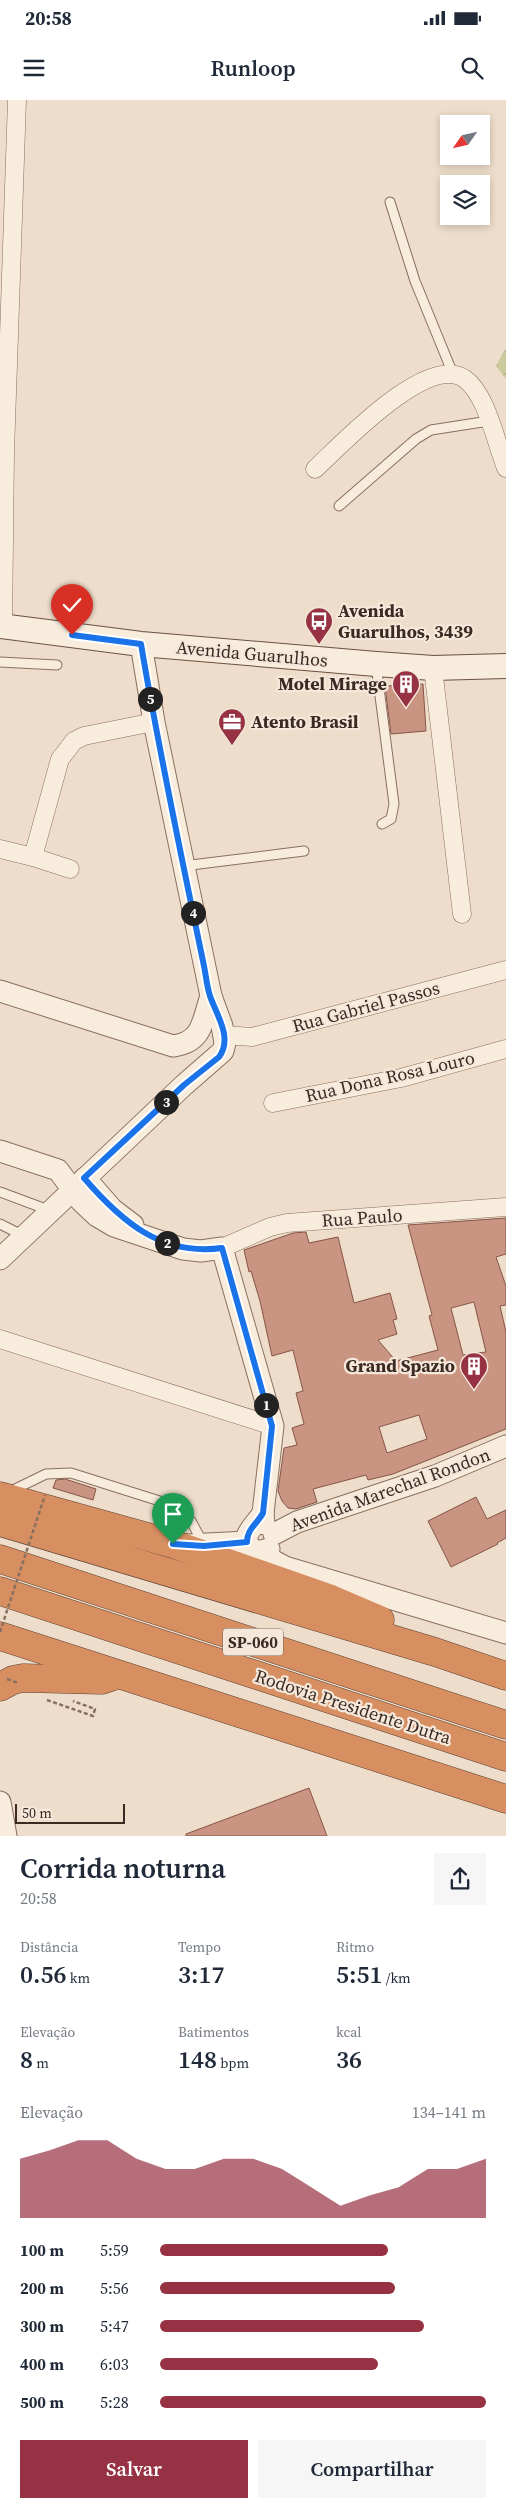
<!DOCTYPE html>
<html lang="pt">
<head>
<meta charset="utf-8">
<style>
	body { margin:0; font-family:"Source Serif 4",serif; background:#f6f6f7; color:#1f2937; height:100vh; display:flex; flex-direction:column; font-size:19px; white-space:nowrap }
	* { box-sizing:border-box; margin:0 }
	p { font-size:16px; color:#747a83 }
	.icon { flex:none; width:28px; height:28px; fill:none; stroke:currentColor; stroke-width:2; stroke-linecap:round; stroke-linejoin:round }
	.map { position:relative; height:1736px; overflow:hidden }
	.panel { display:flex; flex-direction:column; background:#fff; flex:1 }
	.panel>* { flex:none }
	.needle { width:32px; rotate:236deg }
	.fabs { position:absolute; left:440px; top:15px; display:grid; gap:10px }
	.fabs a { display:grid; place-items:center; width:50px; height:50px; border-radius:0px; background:#fff; box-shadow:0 2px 8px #0003; font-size:25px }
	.scale { position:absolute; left:15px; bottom:12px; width:110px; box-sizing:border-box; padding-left:5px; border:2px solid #3b2a22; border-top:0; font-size:14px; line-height:18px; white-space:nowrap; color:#3b2a22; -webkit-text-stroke:4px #f5e8da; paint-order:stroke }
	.pin { position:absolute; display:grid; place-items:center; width:42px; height:42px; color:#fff; margin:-51px -21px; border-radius:50% 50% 50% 0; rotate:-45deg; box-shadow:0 0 5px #0007 }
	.pin .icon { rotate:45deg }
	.km { position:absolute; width:25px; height:25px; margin:-12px; border-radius:50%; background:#222; color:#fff; font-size:14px; line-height:25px; text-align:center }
	.round { display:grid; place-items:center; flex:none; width:52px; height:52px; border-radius:0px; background:#f6f6f7 }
	.head { display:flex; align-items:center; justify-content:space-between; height:85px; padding:0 20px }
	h1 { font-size:28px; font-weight:600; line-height:38px }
	.stats { display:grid; grid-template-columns:repeat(3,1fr); gap:8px; height:85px; padding:5px 20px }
	.stats div { display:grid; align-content:center }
	.stats b { font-size:25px; font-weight:600 }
	.stats small { font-size:14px; font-weight:400 }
	.stats p { font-size:14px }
	.chart { height:140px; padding:10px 20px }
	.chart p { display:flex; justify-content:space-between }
	.chart svg { width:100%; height:90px; margin-top:5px; fill:#963243; opacity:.7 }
	.action { display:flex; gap:10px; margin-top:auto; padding:10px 20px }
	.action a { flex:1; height:58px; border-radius:0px; background:#963243; color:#fff; font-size:20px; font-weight:600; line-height:58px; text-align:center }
	.action a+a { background:#f6f6f7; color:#1f2937 }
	ul { padding:0 20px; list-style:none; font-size:16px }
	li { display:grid; grid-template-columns:80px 60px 1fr; align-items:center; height:38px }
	li i { height:12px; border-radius:6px; background:#963243 }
	.status { display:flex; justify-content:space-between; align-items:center; height:35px; padding:0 25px; background:#fff; direction:ltr }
	.status svg { height:14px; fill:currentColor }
	header { display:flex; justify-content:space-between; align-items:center; height:65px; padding:0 20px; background:#fff; font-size:22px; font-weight:600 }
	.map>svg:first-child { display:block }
	.forest { fill:url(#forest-crowns) }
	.building { fill:#c99482; stroke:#875546; fill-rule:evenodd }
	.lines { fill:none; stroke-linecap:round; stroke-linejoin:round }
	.service-casing { stroke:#896f5f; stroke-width:11 }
	.minor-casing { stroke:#896f5f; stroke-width:19 }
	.tertiary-casing { stroke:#896f5f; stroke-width:23 }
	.secondary-casing { stroke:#6b5042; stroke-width:26 }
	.motorway-casing { stroke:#583e33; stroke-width:29 }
	.path { stroke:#896f5f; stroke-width:2.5; stroke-dasharray:4 2.5; stroke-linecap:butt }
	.service { stroke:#f8ecdd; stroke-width:9 }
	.minor { stroke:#f8ecdd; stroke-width:18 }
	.tertiary { stroke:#f8ecdd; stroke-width:21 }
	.secondary { stroke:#f8ecdd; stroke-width:24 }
	.motorway { stroke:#d78f61; stroke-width:28 }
	.path-bridge { stroke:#896f5f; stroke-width:2.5; stroke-dasharray:4 2.5; stroke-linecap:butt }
	.route-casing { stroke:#fff; stroke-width:10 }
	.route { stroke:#1a73e8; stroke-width:6 }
	.labels { text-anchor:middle; stroke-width:4.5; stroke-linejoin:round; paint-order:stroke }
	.shield { fill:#f5e8da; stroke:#736359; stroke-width:1 }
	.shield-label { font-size:16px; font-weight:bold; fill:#3b2a22 }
	.poi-label { font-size:18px; font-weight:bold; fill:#3b2a22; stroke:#f5e8da; text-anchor:start }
	.street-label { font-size:18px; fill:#3b2a22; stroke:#f5e8da }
</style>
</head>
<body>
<div class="status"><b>20:58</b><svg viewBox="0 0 49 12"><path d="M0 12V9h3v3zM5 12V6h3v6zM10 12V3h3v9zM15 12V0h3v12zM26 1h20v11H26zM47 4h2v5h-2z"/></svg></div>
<header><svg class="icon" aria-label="menu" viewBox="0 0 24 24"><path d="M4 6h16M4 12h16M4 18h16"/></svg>Runloop<svg class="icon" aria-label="search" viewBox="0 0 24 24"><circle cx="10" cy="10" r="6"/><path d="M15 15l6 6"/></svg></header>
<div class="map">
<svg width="506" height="1736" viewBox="0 0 506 1736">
	<defs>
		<pattern id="forest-crowns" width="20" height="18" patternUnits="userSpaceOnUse" patternTransform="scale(1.25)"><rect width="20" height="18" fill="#cbc99e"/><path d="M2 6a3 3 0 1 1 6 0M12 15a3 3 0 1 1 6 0" fill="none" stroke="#afad88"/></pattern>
	</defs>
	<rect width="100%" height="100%" fill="#edddca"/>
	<!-- forest -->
	<polygon class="forest" points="506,248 506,279 496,266"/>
	<!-- building -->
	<g class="building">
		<polygon points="423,584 426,631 391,634 385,586"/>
		<path d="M506 1118V1154L496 1157 506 1186V1205L500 1206 506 1232V1329L393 1374 368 1380 366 1375 313 1389 317 1402 296 1409 288 1408 282 1401 278 1391 284 1348 297 1345 292 1328 304 1324 296 1293 303 1291 293 1250 272 1256 260 1201 251 1171 249 1172 244 1150 293 1133 306 1132 309 1143 338 1137 354 1203 390 1193 397 1219 393 1220 397 1234 378 1240 396 1261 438 1250 429 1216 432 1215 408 1125ZM474 1202 486 1252 463 1255 451 1208ZM419 1315 427 1339 387 1353 379 1327Z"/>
		<polygon points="65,1379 96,1389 93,1400 53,1388 56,1380"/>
		<polygon points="476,1397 487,1419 506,1410 506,1438 497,1443 498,1444 451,1467 428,1421"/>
		<polygon points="309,1688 327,1736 186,1736 186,1734"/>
	</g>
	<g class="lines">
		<!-- service casing -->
		<g class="service-casing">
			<g id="service">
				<polyline points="390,102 415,181 453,274"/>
				<polyline points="339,406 416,339 431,330 489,321"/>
				<polyline points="0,562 57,565"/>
				<polyline points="376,565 394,704 391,719 382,724"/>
				<polyline points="183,766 304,751"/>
				<polyline points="0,1092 51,1111"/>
				<polyline points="0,1124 24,1136"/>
				<polyline points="9,1392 46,1374 71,1373 169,1404 191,1421 203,1443"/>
			</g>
		</g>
		<!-- minor casing -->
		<g class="minor-casing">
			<g id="minor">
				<path d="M315 369C341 345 428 252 465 279 487 295 496 343 506 368"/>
				<polyline points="3,526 5,352 17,0"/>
				<polyline points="433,568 462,814"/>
				<polyline points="0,749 33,757 60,659 74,641 84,636 154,622"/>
				<polyline points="33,757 70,769"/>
				<polyline points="224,935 252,937 506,870"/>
				<polyline points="273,1003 401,978 506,949"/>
				<polyline points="222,1148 270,1127 287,1123 506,1107"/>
				<polyline points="0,1239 273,1326"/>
			</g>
		</g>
		<!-- tertiary casing -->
		<g class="tertiary-casing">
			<g id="tertiary">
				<path d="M0 891 173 946C203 942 202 922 211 896"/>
				<polyline points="0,1051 58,1070 81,1101 97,1116 114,1126 183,1149 201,1151 222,1148 273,1326 263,1413 264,1424"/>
				<polyline points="85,1078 112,1109 133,1125"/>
				<polyline points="0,1159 184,985 223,951 225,943 222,926 211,896 154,622 141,544"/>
				<path d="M263 1413C255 1427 234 1439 257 1452L269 1449"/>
				<polyline points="274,1434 297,1422 435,1376 506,1346"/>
				<polyline points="187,1445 247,1442"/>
				<polyline points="257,1452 285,1467 506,1533"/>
				<polyline points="0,1702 6,1736"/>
			</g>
		</g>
		<!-- secondary casing -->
		<g class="secondary-casing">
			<polyline id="secondary" points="0,526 141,544 376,564 433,568 506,566"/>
		</g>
		<!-- motorway casing -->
		<g class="motorway-casing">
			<g id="motorway">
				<polyline points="0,1396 173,1444 331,1499 380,1520"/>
				<polyline points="0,1422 435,1552 506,1576"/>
				<polyline points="0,1459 506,1625"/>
				<polyline points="0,1491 506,1657"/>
				<polyline points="0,1536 506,1699"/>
				<polyline points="0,1587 13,1580 23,1578 102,1580 111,1577"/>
			</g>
		</g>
		<!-- path -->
		<polyline class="path" points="47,1600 93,1616 95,1609 73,1601"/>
		<!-- service -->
		<use href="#service" class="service"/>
		<!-- minor -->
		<use href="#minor" class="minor"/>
		<!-- tertiary -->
		<use href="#tertiary" class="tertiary"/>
		<!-- secondary -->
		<use href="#secondary" class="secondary"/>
		<!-- motorway -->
		<use href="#motorway" class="motorway"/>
		<!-- path-bridge -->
		<g class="path-bridge">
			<polyline points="0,1532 45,1395"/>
			<polyline points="7,1579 18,1583"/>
		</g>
	</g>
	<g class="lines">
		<!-- route casing -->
		<g class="route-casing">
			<path id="route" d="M72 535 141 544C159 652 182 759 204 866 206 876 207 887 210 896 217 916 233 938 219 957L184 985 84 1078C122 1122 161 1156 222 1148L272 1326 263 1413C257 1424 247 1429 247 1442L204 1446 173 1444"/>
		</g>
		<!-- route -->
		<use href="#route" class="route"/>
	</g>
	<!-- icons -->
	<defs>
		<g id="bus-pin" transform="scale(1.4375)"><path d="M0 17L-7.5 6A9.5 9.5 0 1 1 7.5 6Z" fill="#963243" stroke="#f5e8da"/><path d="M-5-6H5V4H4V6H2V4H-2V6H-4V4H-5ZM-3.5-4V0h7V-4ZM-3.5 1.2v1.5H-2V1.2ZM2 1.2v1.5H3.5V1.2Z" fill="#fff"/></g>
		<g id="building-pin" transform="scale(1.4375)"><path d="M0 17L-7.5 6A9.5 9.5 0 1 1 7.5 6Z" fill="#963243" stroke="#f5e8da"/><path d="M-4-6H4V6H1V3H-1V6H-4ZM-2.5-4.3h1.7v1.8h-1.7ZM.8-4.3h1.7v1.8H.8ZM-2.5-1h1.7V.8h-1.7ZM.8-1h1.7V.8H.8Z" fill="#fff"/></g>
		<g id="office-pin" transform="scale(1.4375)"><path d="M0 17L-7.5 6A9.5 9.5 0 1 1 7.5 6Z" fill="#963243" stroke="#f5e8da"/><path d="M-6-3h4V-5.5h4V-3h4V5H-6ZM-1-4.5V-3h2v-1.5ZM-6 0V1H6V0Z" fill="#fff"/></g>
	</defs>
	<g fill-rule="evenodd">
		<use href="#bus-pin" x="319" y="521"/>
		<use href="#building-pin" x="406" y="584"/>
		<use href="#office-pin" x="232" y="622"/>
		<use href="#building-pin" x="474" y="1266"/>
	</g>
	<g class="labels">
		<!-- shield labels -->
		<rect class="shield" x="223" y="1528.5" width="60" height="27" rx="4"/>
		<g class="shield-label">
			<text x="253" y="1548">SP-060</text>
		</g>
		<!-- poi labels -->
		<g class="poi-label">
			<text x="338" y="517">Avenida<tspan x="338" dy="21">Guarulhos, 3439</tspan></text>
			<text x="387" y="590" text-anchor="end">Motel Mirage</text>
			<text x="251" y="628">Atento Brasil</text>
			<text x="455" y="1272" text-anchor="end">Grand Spazio</text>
		</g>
		<!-- street labels -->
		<g class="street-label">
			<text transform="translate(252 554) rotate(5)" y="6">Avenida Guarulhos</text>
			<text transform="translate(366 907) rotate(-15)" y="6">Rua Gabriel Passos</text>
			<text transform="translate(390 977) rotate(-13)" y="6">Rua Dona Rosa Louro</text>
			<text transform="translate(362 1118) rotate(-4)" y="6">Rua Paulo</text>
			<text transform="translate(390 1390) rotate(-20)" y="6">Avenida Marechal Rondon</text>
			<text transform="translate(353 1607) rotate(18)" y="6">Rodovia Presidente Dutra</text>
		</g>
	</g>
</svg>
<div class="fabs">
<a><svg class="needle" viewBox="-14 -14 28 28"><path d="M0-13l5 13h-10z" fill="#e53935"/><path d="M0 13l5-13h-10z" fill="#747a83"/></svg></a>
<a><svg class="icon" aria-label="layers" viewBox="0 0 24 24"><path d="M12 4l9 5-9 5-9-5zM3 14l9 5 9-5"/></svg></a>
</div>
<div class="scale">50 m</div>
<div class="pin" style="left:173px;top:1444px;background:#1e9e55"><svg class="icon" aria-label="arrive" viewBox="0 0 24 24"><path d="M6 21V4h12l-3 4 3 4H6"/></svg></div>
<div class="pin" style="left:72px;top:535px;background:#d93025"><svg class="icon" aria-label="check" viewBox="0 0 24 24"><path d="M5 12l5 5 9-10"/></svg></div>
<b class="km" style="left:266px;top:1305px">1</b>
<b class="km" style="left:167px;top:1143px">2</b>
<b class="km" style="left:166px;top:1002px">3</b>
<b class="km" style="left:193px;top:813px">4</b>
<b class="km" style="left:150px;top:599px">5</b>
</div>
<section class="panel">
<div class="head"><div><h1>Corrida noturna</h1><p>20:58</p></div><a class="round"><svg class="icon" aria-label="share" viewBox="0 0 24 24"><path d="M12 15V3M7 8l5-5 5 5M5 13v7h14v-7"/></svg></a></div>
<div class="stats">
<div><p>Distância</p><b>0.56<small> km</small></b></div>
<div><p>Tempo</p><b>3:17</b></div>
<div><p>Ritmo</p><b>5:51<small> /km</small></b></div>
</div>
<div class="stats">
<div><p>Elevação</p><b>8<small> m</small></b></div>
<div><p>Batimentos</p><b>148<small> bpm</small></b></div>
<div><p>kcal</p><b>36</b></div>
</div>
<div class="chart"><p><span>Elevação</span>134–141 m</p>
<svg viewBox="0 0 160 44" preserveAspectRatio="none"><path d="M0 44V15L10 11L20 6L30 6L40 15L50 20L60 20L70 15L80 15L90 20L100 29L110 38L120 33L130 29L140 20L150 20L160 15V44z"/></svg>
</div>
<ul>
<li><b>100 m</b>5:59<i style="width:70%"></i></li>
<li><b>200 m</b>5:56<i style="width:72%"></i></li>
<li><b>300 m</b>5:47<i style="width:81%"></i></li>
<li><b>400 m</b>6:03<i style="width:67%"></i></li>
<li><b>500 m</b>5:28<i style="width:100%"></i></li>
</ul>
<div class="action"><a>Salvar</a><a>Compartilhar</a></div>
</section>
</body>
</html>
